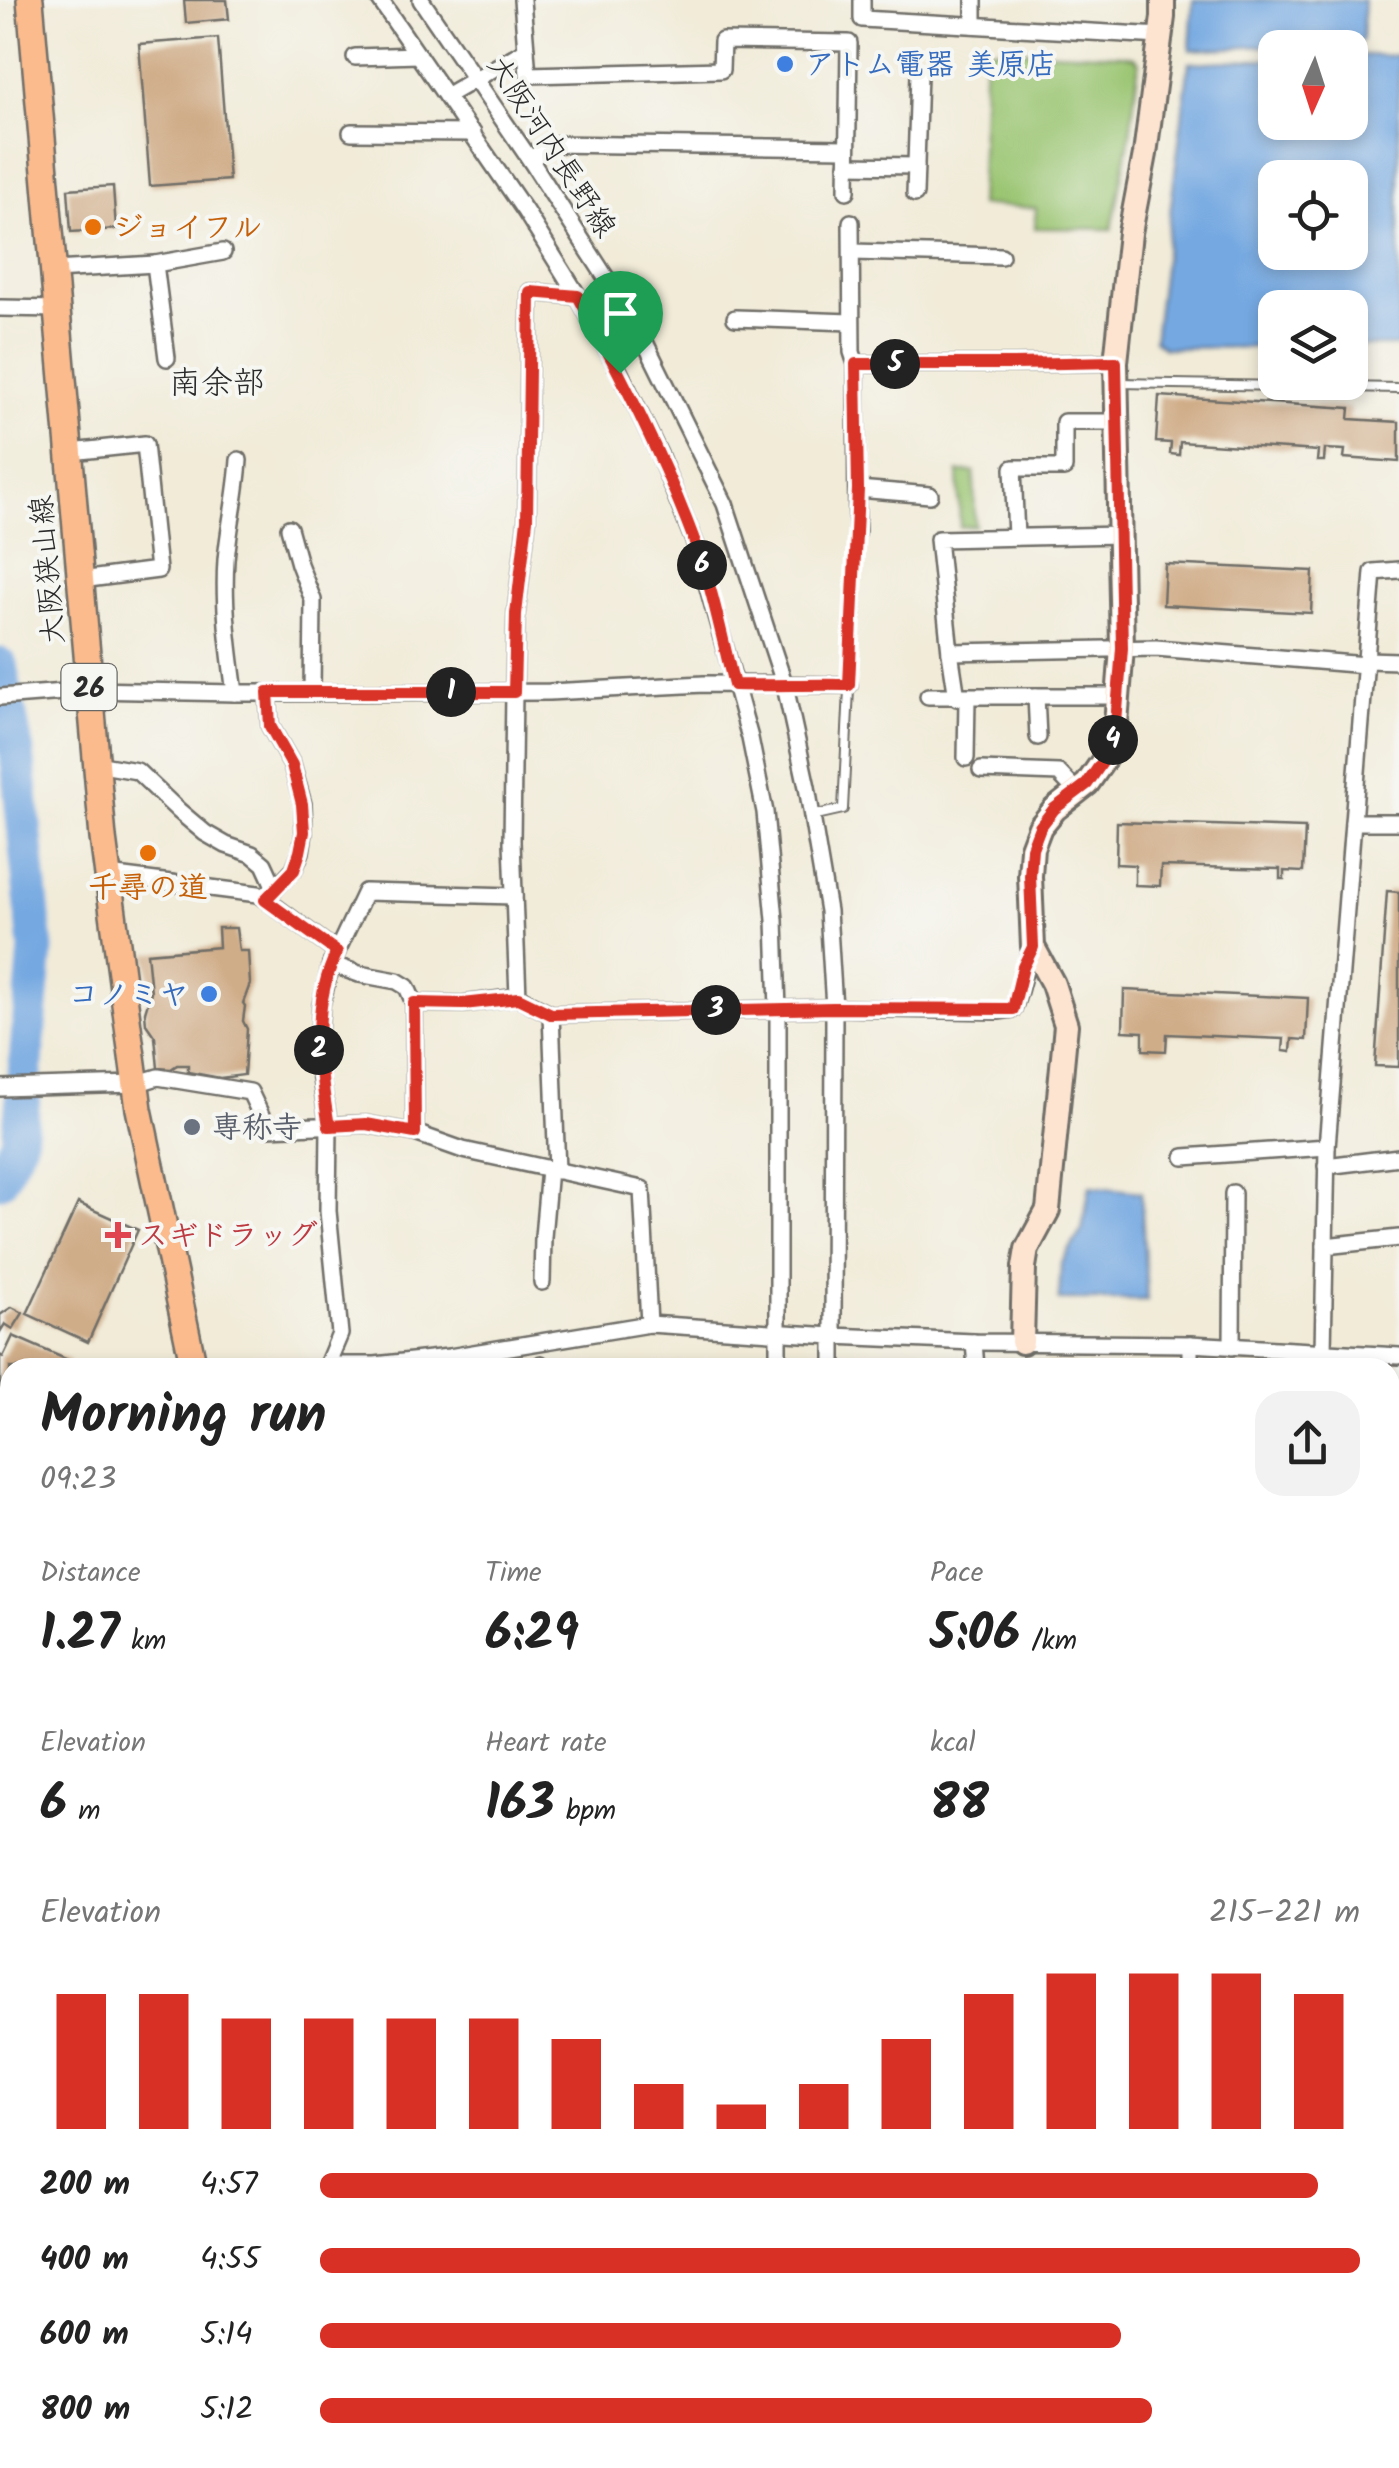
<!DOCTYPE html>
<html lang="en">
<head>
<meta charset="utf-8">
<style>
	body { margin:0; font-family:Kalam,"Klee One",sans-serif; background:#f2f2f2; color:#222; height:100vh; display:flex; flex-direction:column; font-size:38px; white-space:nowrap }
	* { box-sizing:border-box; margin:0 }
	p { font-size:32px; color:#767676 }
	.icon { flex:none; width:55px; height:55px; fill:none; stroke:currentColor; stroke-width:2; stroke-linecap:round; stroke-linejoin:round }
	.map { position:relative; flex:1; overflow:hidden }
	.details { position:absolute; left:0px; top:1358px; width:1400px; height:1112px; display:flex; flex-direction:column; background:#fff; border-radius:30px 30px 0 0; box-shadow:0 5px 15px #0003 }
	.details>* { flex:none }
	.needle { width:65px; rotate:183deg }
	.tools { position:absolute; left:1258px; top:30px; display:grid; gap:20px }
	.tools a { display:grid; place-items:center; width:110px; height:110px; border-radius:20px; background:#fff; box-shadow:0 5px 15px #0003; font-size:50px }
	.pin { position:absolute; display:grid; place-items:center; width:85px; height:85px; color:#fff; margin:-102px -42px; border-radius:50% 50% 50% 0; rotate:-45deg; box-shadow:0 0 10px #0007 }
	.pin .icon { rotate:45deg }
	.km { position:absolute; width:50px; height:50px; margin:-25px; border-radius:50%; background:#222; color:#fff; font-size:28px; line-height:50px; text-align:center }
	.round { display:grid; place-items:center; flex:none; width:105px; height:105px; border-radius:30px; background:#f2f2f2 }
	.summary { display:flex; align-items:center; justify-content:space-between; height:170px; padding:0 40px }
	h1 { font-size:55px; font-weight:700; line-height:75px }
	.metrics { display:grid; grid-template-columns:repeat(3,1fr); gap:15px; height:170px; padding:10px 40px }
	.metrics div { display:grid; align-content:center }
	.metrics b { font-size:50px; font-weight:700 }
	.metrics small { font-size:28px; font-weight:400 }
	.metrics p { font-size:28px }
	.chart { height:280px; padding:20px 40px }
	.chart p { display:flex; justify-content:space-between }
	.chart svg { width:100%; height:180px; margin-top:10px; stroke:#d93025; stroke-width:6 }
	ul { padding:0 40px; list-style:none; font-size:32px }
	li { display:grid; grid-template-columns:160px 120px 1fr; align-items:center; height:75px }
	li i { height:25px; border-radius:12px; background:#d93025 }
	.map>svg:first-child { display:block }
	.green { fill:#99c470; stroke:#62784e; stroke-width:2.5 }
	.water { fill:#74a8e1; stroke:#506a86; stroke-width:2.5; fill-rule:evenodd }
	.lines { fill:none; stroke-linecap:round; stroke-linejoin:round }
	.river { stroke:#74a8e1; stroke-width:35 }
	.building { fill:#d0ad89 }
	.lane-casing { stroke:#706e68; stroke-width:12 }
	.street-casing { stroke:#706e68; stroke-width:20 }
	.secondary-casing { stroke:#706e68; stroke-width:28 }
	.primary-casing { stroke:#706e68; stroke-width:30 }
	.highway-casing { stroke:#706e68; stroke-width:35 }
	.lane { stroke:#fff; stroke-width:8 }
	.street { stroke:#fff; stroke-width:15 }
	.secondary { stroke:#fde4d1; stroke-width:22 }
	.primary { stroke:#fbbb8d; stroke-width:25 }
	.highway { stroke:#fbbb8d; stroke-width:30 }
	.route-casing { stroke:#fff; stroke-width:20 }
	.route { stroke:#d93025; stroke-width:12 }
	.shop-dot { fill:#3f7fe0; stroke:#f6f6f2; stroke-width:4 }
	.food-dot { fill:#e8710a; stroke:#f6f6f2; stroke-width:4 }
	.worship-dot { fill:#6b7280; stroke:#f6f6f2; stroke-width:4 }
	.health-dot { fill:#e0444e; stroke:#f6f6f2; stroke-width:4 }
	.labels { text-anchor:middle; stroke-width:8; stroke-linejoin:round; paint-order:stroke }
	.shield { fill:#f6f6f2; stroke:#686867; stroke-width:2.5 }
	.shield-label { font-size:28px; font-weight:bold; fill:#2b2b2b }
	.shop-label { font-size:30px; font-weight:bold; fill:#366cbe; stroke:#f6f6f2; text-anchor:start }
	.street-label { font-size:30px; fill:#2b2b2b; stroke:#f6f6f2 }
	.food-label { font-size:30px; font-weight:bold; fill:#c56008; stroke:#f6f6f2; text-anchor:start }
	.worship-label { font-size:30px; font-weight:bold; fill:#5b616d; stroke:#f6f6f2; text-anchor:start }
	.health-label { font-size:30px; font-weight:bold; fill:#be3a42; stroke:#f6f6f2; text-anchor:start }
	.neighbourhood-label { font-size:32px; fill:#2b2b2b; stroke:#f6f6f2 }
</style>
</head>
<body>
<div class="map">
<svg width="1399" height="2468" viewBox="0 0 1399 2468">
	<rect width="100%" height="100%" fill="#f6f6f2"/>
	<filter id="ink" filterUnits="userSpaceOnUse"><feTurbulence type="fractalNoise" baseFrequency=".01" numOctaves="2"/><feDisplacementMap in="SourceGraphic" scale="20" xChannelSelector="R" yChannelSelector="G"/><feConvolveMatrix kernelMatrix="1 2 1 2 8 2 1 2 1" color-interpolation-filters="sRGB"/></filter>
	<filter id="wash" filterUnits="userSpaceOnUse"><feTurbulence type="fractalNoise" baseFrequency=".0048" numOctaves="4" result="noise"/><feDisplacementMap in="SourceGraphic" scale="40" xChannelSelector="R" yChannelSelector="G"/><feGaussianBlur stdDeviation="2.25" result="paint"/><feColorMatrix in="noise" values="0 0 0 0 0 0 0 0 0 0 0 0 0 0 0 0 0 1.4 0 .05"/><feComposite in="paint" operator="in"/></filter>
	<g filter="url(#wash)">
		<rect width="100%" height="100%" fill="#f1ebd8"/>
		<!-- green -->
		<g class="green">
			<polygon points="985,49 1122,55 1134,57 1139,62 1130,134 1112,229 1035,228 1036,208 979,205"/>
			<polygon points="958,472 974,472 975,526 960,527"/>
		</g>
		<!-- water -->
		<g class="water">
			<polygon points="1193,0 1364,0 1362,41 1190,50"/>
			<path d="M1366 55 1399 56V346H1350V308H1275V347L1164 348 1154 340 1189 63 1275 59V122H1350V56ZM1275 178H1350V252H1275Z"/>
			<polygon points="1090,1186 1141,1192 1147,1300 1059,1300 1061,1264 1082,1230"/>
		</g>
		<g class="lines">
			<!-- river -->
			<polyline class="river" points="0,665 17,753 36,949 19,1141 0,1180"/>
		</g>
		<g id="blocks">
			<!-- building -->
			<g class="building">
				<polygon points="184,0 227,0 229,19 186,23"/>
				<polygon points="218,38 229,180 150,186 139,44"/>
				<polygon points="113,186 116,229 71,232 68,189"/>
				<polygon points="1159,396 1350,408 1349,419 1399,422 1399,462 1344,458 1345,450 1325,449 1324,461 1317,461 1318,451 1180,442 1179,455 1170,454 1171,443 1156,442"/>
				<polygon points="1165,564 1313,571 1311,613 1163,605"/>
				<polygon points="1117,822 1305,828 1303,872 1284,871 1284,879 1280,879 1280,869 1161,866 1160,886 1135,885 1135,865 1116,864"/>
				<polygon points="1387,891 1399,892 1399,1067 1375,1066"/>
				<polygon points="218,928 236,928 239,951 248,951 250,984 243,1003 245,1006 243,1021 247,1029 244,1075 220,1078 188,1072 188,1065 177,1065 171,1069 158,1068 155,1037 146,1024 145,1012 151,992 147,953 219,947"/>
				<polygon points="1124,990 1308,998 1306,1040 1292,1039 1291,1052 1283,1051 1284,1039 1167,1034 1166,1051 1143,1050 1143,1032 1123,1031"/>
				<polygon points="78,1203 138,1230 88,1342 27,1314"/>
				<polygon points="12,1307 23,1313 13,1329 5,1324 0,1332 0,1315"/>
				<polygon points="13,1336 70,1361 67,1368 10,1368 10,1489 0,1510 0,1355 3,1357"/>
				<polygon points="996,1361 1010,1365 1019,1362 1026,1366 1036,1362 1042,1366 1050,1363 1060,1367 1070,1363 1076,1368 993,1368"/>
			</g>
		</g>
	</g>
	<g filter="url(#ink)">
		<use href="#blocks" fill-opacity="0" stroke="#706e68" stroke-width="2.5"/>
		<g class="lines">
			<!-- lane casing -->
			<g class="lane-casing">
				<g id="lane">
					<polyline points="1119,383 1399,388"/>
					<polyline points="812,816 843,809 857,531"/>
					<polyline points="4,1694 10,1650"/>
					<polyline points="0,2225 10,2229"/>
					<polyline points="65,2460 65,2468"/>
				</g>
			</g>
			<!-- street casing -->
			<g class="street-casing">
				<g id="street">
					<polyline points="380,0 525,211 578,296 620,373 659,454 697,548 750,738 765,812 775,920 778,1010 778,1368"/>
					<polyline points="421,0 531,161 637,326 725,504 785,686 807,787 828,911 834,1008 833,1336 974,1342 1190,1344 1399,1356"/>
					<polyline points="862,0 862,19 1161,36"/>
					<polyline points="974,25 974,0"/>
					<polyline points="526,50 528,75 721,70 722,41 849,43 847,191"/>
					<polyline points="355,57 418,55"/>
					<polyline points="446,96 526,50 522,0"/>
					<polyline points="351,132 473,133"/>
					<polyline points="531,161 548,144 847,148"/>
					<polyline points="847,165 916,166"/>
					<polyline points="915,194 919,74"/>
					<polyline points="851,222 852,352 856,364 857,531"/>
					<polyline points="853,252 1001,256"/>
					<polyline points="155,264 167,358"/>
					<polyline points="55,270 155,264 223,252"/>
					<path d="M578 296 530 292 527 520 516 614 514 691 512 842 518 997 551 1014 834 1008 998 1011 1013 1009C1022 988 1023 967 1033 947"/>
					<polyline points="0,308 59,309"/>
					<polyline points="735,318 851,322"/>
					<polyline points="856,364 1014,364 1116,362"/>
					<polyline points="71,452 145,444 158,570 81,580"/>
					<polyline points="858,489 930,495"/>
					<polyline points="289,528 299,564 313,600 312,692"/>
					<polyline points="1121,535 938,539 950,652 1156,648 1366,665"/>
					<polyline points="1016,537 1013,468 1064,468 1064,422 1118,422"/>
					<polyline points="950,652 957,698"/>
					<polyline points="1366,660 1399,661"/>
					<path d="M235 693C229 649 223 604 226 560 229 526 237 494 239 460"/>
					<polyline points="268,693 270,726 292,765 303,804 304,833 301,852 294,869 269,895"/>
					<polyline points="928,696 1118,696"/>
					<polyline points="1036,696 1038,737"/>
					<polyline points="0,697 90,690 235,693 549,692 704,684 849,685"/>
					<polyline points="966,758 967,698"/>
					<polyline points="96,764 137,771 179,811 205,833 226,845 252,854 264,864 275,888"/>
					<polyline points="981,770 1059,773 1077,792"/>
					<polyline points="1353,822 1399,822"/>
					<polyline points="108,875 258,894 337,952"/>
					<polyline points="514,896 365,892 331,964 321,1005 318,1048 321,1079 329,1126 328,1211 340,1334 327,1365 375,1365 449,1357 649,1324 833,1336 833,1368"/>
					<polyline points="331,964 359,974 397,981 407,987 414,1003 463,1004 518,997"/>
					<polyline points="414,1003 415,1133"/>
					<polyline points="551,1014 557,1171"/>
					<polyline points="0,1088 135,1084 158,1077 250,1092 267,1128 366,1124 415,1133 463,1150 642,1189 649,1324"/>
					<polyline points="1184,1157 1327,1147"/>
					<polyline points="1326,1166 1399,1157"/>
					<polyline points="1325,1246 1399,1238"/>
					<polyline points="542,1282 543,1237 549,1169"/>
					<polyline points="974,1342 976,1368"/>
					<polyline points="1190,1344 1190,1368"/>
					<polyline points="1232,1347 1233,1193"/>
					<polyline points="1323,1351 1327,1147 1373,572 1399,570"/>
					<polyline points="541,1364 541,1368"/>
					<polyline points="1390,1663 1399,1663"/>
					<polyline points="0,1865 10,1875"/>
					<polyline points="1390,1905 1399,1905"/>
					<polyline points="0,2126 10,2125"/>
					<polyline points="0,2389 10,2387"/>
					<polyline points="187,2460 188,2468"/>
					<polyline points="1037,2460 1037,2468"/>
					<polyline points="1284,2460 1284,2468"/>
					<polyline points="765,2468 765,2460"/>
					<polyline points="830,2468 830,2460"/>
				</g>
			</g>
			<!-- secondary casing -->
			<g class="secondary-casing">
				<polyline id="secondary" points="1022,1342 1024,1267 1027,1249 1048,1210 1066,1025 1053,984 1033,947 1030,876 1032,848 1040,827 1055,809 1087,784 1103,761 1115,736 1122,648 1116,362 1130,233 1145,154 1163,17 1163,0"/>
			</g>
			<!-- primary casing -->
			<g class="primary-casing">
				<g id="primary">
					<polyline points="30,0 103,838 139,1109 194,1368"/>
					<polyline points="0,1570 10,1575"/>
					<polyline points="1390,2021 1399,2018"/>
					<polyline points="1390,2129 1399,2125"/>
					<polyline points="1390,2272 1399,2276"/>
					<polyline points="319,2460 321,2468"/>
					<polyline points="382,2468 400,2460"/>
					<polyline points="625,2468 644,2460"/>
				</g>
			</g>
			<!-- highway casing -->
			<g class="highway-casing">
				<g id="highway">
					<polyline points="1390,2062 1399,2058"/>
					<polyline points="1390,2098 1399,2094"/>
					<polyline points="465,2468 483,2460"/>
					<polyline points="550,2468 568,2460"/>
				</g>
			</g>
			<!-- lane -->
			<use href="#lane" class="lane"/>
			<!-- street -->
			<use href="#street" class="street"/>
			<!-- secondary -->
			<use href="#secondary" class="secondary"/>
			<!-- primary -->
			<use href="#primary" class="primary"/>
			<!-- highway -->
			<use href="#highway" class="highway"/>
		</g>
	</g>
	<g class="lines" filter="url(#ink)">
		<!-- route casing -->
		<g class="route-casing">
			<path id="route" d="M530 292 578 296C622 377 664 459 696 545 713 590 722 639 734 685 773 686 810 684 849 685L858 489 856 364H1014L1116 362 1122 648 1115 736 1103 761 1087 784 1054 809 1040 827 1032 848 1030 876 1033 947 1023 967 1013 1009 834 1008 551 1014 518 998 463 1004 414 1003 415 1133 366 1124 329 1126C319 1069 310 1006 337 952L265 900 294 870 300 852 304 832 302 804 292 765 270 726 268 692H514L516 614 527 520Z"/>
		</g>
		<!-- route -->
		<use href="#route" class="route"/>
	</g>
	<!-- markers -->
	<g class="shop-dot">
		<circle cx="785" cy="64" r="10"/>
		<circle cx="209" cy="994" r="10"/>
	</g>
	<g class="food-dot">
		<circle cx="93" cy="227" r="10"/>
		<circle cx="148" cy="853" r="10"/>
	</g>
	<circle class="worship-dot" cx="192" cy="1127" r="10"/>
	<path class="health-dot" d="M113 1220h10v10h10v10h-10v10h-10v-10h-10v-10h10z"/>
	<g class="labels">
		<!-- shield labels -->
		<rect class="shield" x="61.5" y="664" width="55" height="46" rx="8"/>
		<g class="shield-label">
			<text x="89" y="697">26</text>
		</g>
		<!-- shop labels -->
		<g class="shop-label">
			<text x="805" y="74">アトム電器 美原店</text>
			<text x="189" y="1004" text-anchor="end">コノミヤ</text>
		</g>
		<!-- street labels -->
		<g class="street-label">
			<text transform="translate(552 146) rotate(57)" y="10">大阪河内長野線</text>
			<text transform="translate(47 570) rotate(-95)" y="10">大阪狭山線</text>
		</g>
		<!-- food labels -->
		<g class="food-label">
			<text x="113" y="237">ジョイフル</text>
			<text x="148" y="897" text-anchor="middle">千尋の道</text>
		</g>
		<!-- worship labels -->
		<g class="worship-label">
			<text x="212" y="1137">専称寺</text>
		</g>
		<!-- health labels -->
		<g class="health-label">
			<text x="138" y="1245">スギドラッグ</text>
		</g>
		<!-- neighbourhood labels -->
		<g class="neighbourhood-label">
			<text x="217" y="393">南余部</text>
		</g>
	</g>
</svg>
<div class="tools">
<a><svg class="needle" viewBox="-14 -14 28 28"><path d="M0-13l5 13h-10z" fill="#e53935"/><path d="M0 13l5-13h-10z" fill="#767676"/></svg></a>
<a><svg class="icon" aria-label="locate" viewBox="0 0 24 24"><circle cx="12" cy="12" r="6"/><path d="M12 2v4M12 18v4M2 12h4M18 12h4"/></svg></a>
<a><svg class="icon" aria-label="layers" viewBox="0 0 24 24"><path d="M12 4l9 5-9 5-9-5zM3 14l9 5 9-5"/></svg></a>
</div>
<div class="pin" style="left:620px;top:373px;background:#1e9e55"><svg class="icon" aria-label="arrive" viewBox="0 0 24 24"><path d="M6 21V4h12l-3 4 3 4H6"/></svg></div>
<b class="km" style="left:451px;top:692px">1</b>
<b class="km" style="left:319px;top:1050px">2</b>
<b class="km" style="left:716px;top:1010px">3</b>
<b class="km" style="left:1113px;top:740px">4</b>
<b class="km" style="left:895px;top:364px">5</b>
<b class="km" style="left:702px;top:565px">6</b>
<section class="details">
<div class="summary"><div><h1>Morning run</h1><p>09:23</p></div><a class="round"><svg class="icon" aria-label="share" viewBox="0 0 24 24"><path d="M12 15V3M7 8l5-5 5 5M5 13v7h14v-7"/></svg></a></div>
<div class="metrics">
<div><p>Distance</p><b>1.27<small> km</small></b></div>
<div><p>Time</p><b>6:29</b></div>
<div><p>Pace</p><b>5:06<small> /km</small></b></div>
</div>
<div class="metrics">
<div><p>Elevation</p><b>6<small> m</small></b></div>
<div><p>Heart rate</p><b>163<small> bpm</small></b></div>
<div><p>kcal</p><b>88</b></div>
</div>
<div class="chart"><p><span>Elevation</span>215–221 m</p>
<svg viewBox="0 0 160 44" preserveAspectRatio="none"><path d="M5 44V11M15 44V11M25 44V17M35 44V17M45 44V17M55 44V17M65 44V22M75 44V33M85 44V38M95 44V33M105 44V22M115 44V11M125 44V6M135 44V6M145 44V6M155 44V11"/></svg>
</div>
<ul>
<li><b>200 m</b>4:57<i style="width:96%"></i></li>
<li><b>400 m</b>4:55<i style="width:100%"></i></li>
<li><b>600 m</b>5:14<i style="width:77%"></i></li>
<li><b>800 m</b>5:12<i style="width:80%"></i></li>
</ul>
</section>
</div>
</body>
</html>
